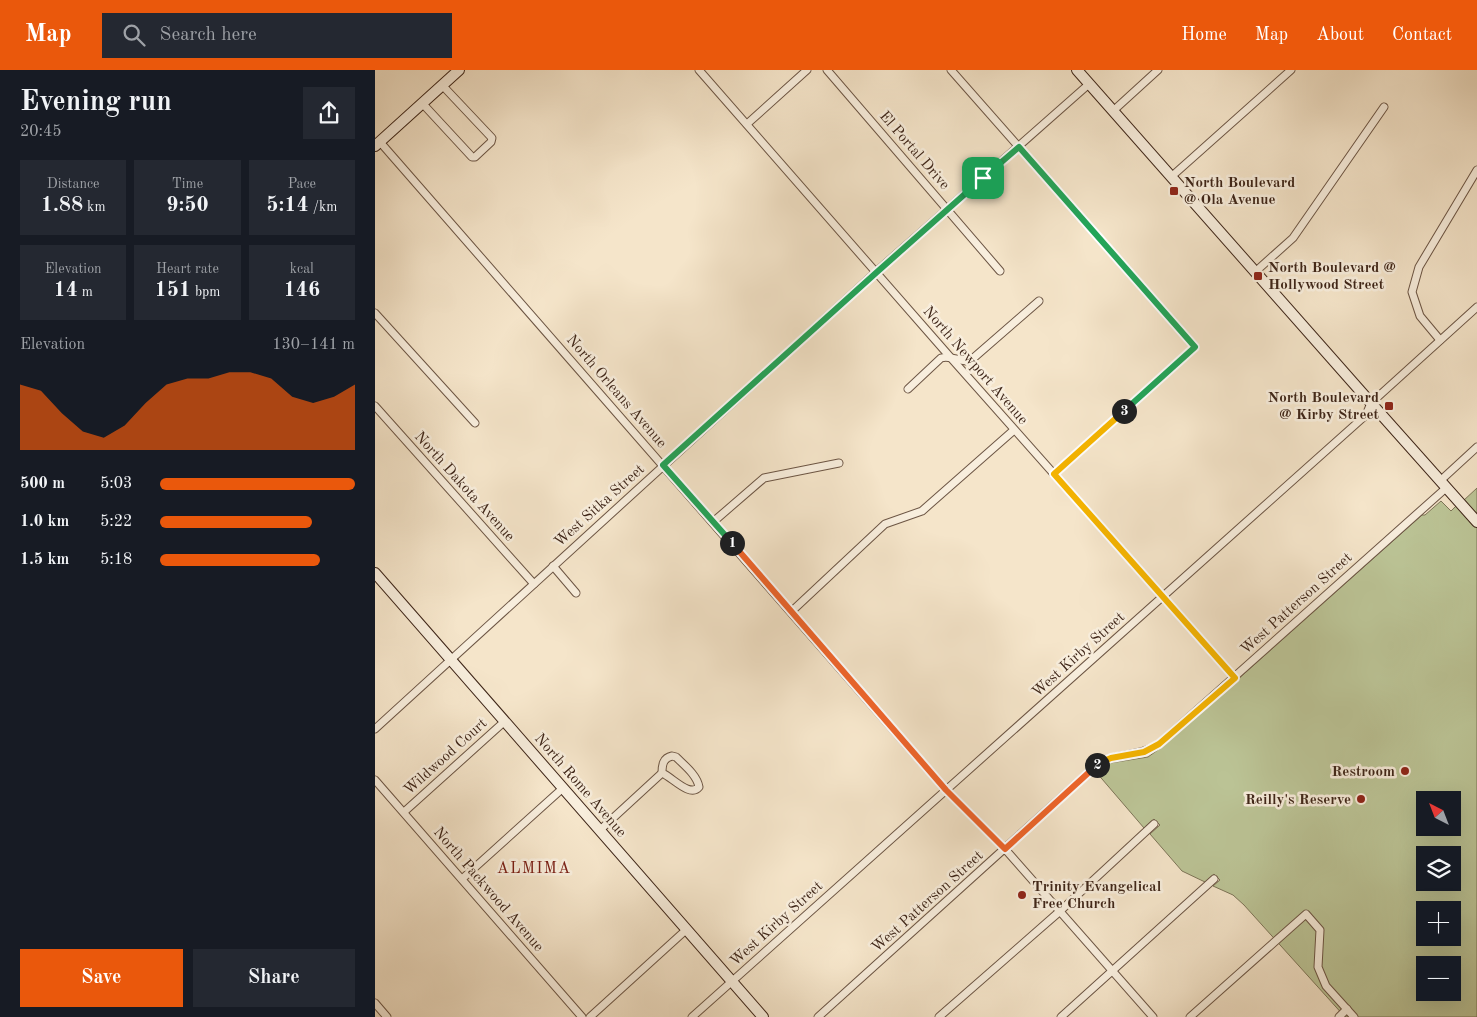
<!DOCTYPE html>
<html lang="en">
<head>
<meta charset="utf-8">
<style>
	body { margin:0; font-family:"Old Standard TT",serif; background:#242831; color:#f1f3f6; height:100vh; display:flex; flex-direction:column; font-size:19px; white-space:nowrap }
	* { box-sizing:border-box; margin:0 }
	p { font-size:16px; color:#9ea1a6 }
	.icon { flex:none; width:28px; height:28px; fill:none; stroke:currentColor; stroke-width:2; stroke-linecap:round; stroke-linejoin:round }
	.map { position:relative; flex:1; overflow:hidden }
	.drawer { display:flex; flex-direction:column; background:#171b24; width:375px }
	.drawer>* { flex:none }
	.needle { width:32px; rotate:318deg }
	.fabs { position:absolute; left:1041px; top:721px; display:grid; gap:10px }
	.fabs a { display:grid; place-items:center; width:45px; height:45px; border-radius:0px; background:#171b24; box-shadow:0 5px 20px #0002; font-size:25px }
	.pin { position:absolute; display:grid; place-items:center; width:42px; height:42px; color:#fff; margin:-21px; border-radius:10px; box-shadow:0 2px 8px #0006 }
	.km { position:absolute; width:25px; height:25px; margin:-12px; border-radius:50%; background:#222; color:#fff; font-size:14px; line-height:25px; text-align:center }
	.round { display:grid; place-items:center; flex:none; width:52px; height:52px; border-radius:0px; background:#242831 }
	.overview { display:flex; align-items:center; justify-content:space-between; height:85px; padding:0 20px }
	h1 { font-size:28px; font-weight:600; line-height:38px }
	.metrics { display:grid; grid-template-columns:repeat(3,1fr); gap:8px; height:85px; padding:5px 20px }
	.metrics div { display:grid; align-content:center; border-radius:0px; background:#242831; text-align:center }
	.metrics b { font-size:21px; font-weight:600 }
	.metrics small { font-size:14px; font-weight:400 }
	.metrics p { font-size:14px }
	.chart { height:140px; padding:10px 20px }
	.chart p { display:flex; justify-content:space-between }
	.chart svg { width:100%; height:90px; margin-top:5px; fill:#ea580c; opacity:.7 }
	.action { display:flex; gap:10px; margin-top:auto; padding:10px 20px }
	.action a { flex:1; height:58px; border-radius:0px; background:#ea580c; color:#fff; font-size:20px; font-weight:600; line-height:58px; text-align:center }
	.action a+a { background:#242831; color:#f1f3f6 }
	ul { padding:0 20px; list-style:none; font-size:16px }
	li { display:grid; grid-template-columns:80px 60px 1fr; align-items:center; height:38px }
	li i { height:12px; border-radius:6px; background:#ea580c }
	header { display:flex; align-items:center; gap:30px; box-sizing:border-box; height:70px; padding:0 25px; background:#ea580c; color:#fff }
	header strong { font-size:24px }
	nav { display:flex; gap:28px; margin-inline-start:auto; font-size:18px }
	.search { width:350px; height:45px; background:#242831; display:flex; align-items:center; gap:12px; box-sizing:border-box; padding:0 18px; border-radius:0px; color:#9ea1a6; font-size:19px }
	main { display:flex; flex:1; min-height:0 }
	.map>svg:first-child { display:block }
	.green { fill:#bcc597; stroke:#7d7558; fill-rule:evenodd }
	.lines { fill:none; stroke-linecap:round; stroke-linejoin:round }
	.street-casing { stroke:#6c5544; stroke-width:9 }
	.secondary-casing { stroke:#3e2518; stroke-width:12 }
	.street { stroke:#f8eedd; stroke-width:7 }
	.secondary { stroke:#f8eedd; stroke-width:10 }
	.split-1-casing { stroke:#fff; stroke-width:10 }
	.split-2-casing { stroke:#fff; stroke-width:10 }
	.split-3-casing { stroke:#fff; stroke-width:10 }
	.split-4-casing { stroke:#fff; stroke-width:10 }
	.split-1 { stroke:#22a559; stroke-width:6 }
	.split-2 { stroke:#f0652b; stroke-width:6 }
	.split-3 { stroke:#f5b400; stroke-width:6 }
	.split-4 { stroke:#22a559; stroke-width:6 }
	.poi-dot { fill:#8f2418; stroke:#f8eedd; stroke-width:2 }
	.labels { text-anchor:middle; stroke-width:5; stroke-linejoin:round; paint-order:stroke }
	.street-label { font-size:15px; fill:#3e2518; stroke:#f8eedd }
	.poi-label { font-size:15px; font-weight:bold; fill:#3e2518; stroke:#f8eedd; text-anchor:start }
	.neighbourhood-label { font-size:16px; letter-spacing:1px; fill:#7a1f14; stroke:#f8eedd }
</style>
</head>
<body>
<header>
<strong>Map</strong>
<div class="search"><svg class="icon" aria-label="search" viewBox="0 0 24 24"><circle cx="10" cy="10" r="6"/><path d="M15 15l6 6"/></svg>Search here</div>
<nav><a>Home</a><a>Map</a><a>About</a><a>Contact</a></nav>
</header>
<main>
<section class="drawer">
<div class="overview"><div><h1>Evening run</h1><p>20:45</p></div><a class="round"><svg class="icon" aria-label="share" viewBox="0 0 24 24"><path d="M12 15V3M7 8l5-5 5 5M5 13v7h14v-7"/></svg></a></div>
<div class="metrics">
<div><p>Distance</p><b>1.88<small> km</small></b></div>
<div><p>Time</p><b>9:50</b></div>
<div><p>Pace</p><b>5:14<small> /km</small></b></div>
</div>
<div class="metrics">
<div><p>Elevation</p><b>14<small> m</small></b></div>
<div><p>Heart rate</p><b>151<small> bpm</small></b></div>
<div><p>kcal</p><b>146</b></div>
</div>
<div class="chart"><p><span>Elevation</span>130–141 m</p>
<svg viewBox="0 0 160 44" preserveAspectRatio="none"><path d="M0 44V12L10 15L20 26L30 35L40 38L50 32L60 21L70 12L80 9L90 9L100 6L110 6L120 9L130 18L140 21L150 18L160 12V44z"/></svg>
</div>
<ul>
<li><b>500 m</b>5:03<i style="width:100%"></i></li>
<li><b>1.0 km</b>5:22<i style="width:78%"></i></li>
<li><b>1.5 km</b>5:18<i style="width:82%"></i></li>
</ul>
<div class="action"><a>Save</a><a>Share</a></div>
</section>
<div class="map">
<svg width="1102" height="947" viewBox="0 0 1102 947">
	<rect width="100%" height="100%" fill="#f5e5ca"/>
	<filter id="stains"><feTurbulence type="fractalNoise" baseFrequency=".004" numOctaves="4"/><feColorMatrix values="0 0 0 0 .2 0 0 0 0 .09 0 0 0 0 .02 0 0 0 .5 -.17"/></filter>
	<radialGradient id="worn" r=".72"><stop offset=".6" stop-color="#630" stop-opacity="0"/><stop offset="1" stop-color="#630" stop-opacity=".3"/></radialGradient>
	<!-- green -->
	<g class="green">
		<polygon points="1102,418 1102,442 1100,444 1088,431"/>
		<path d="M1066 431 1076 441 1082 435 1102 457V947H970L869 835 858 825 838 816 845 810 839 804 830 812 807 801 775 764 785 755 779 749 769 758 721 702 729 695 735 693 773 687 787 677 1047 445H1050ZM1050 730H1078V758H1050ZM1050 785H1078V812H1050ZM1050 840H1078V868H1050ZM1050 895H1078V922H1050Z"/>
	</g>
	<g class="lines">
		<!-- street casing -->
		<g class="street-casing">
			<g id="street">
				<polyline points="324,0 576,288 860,608"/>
				<polyline points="452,0 625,201"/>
				<polyline points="576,0 820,277 679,404"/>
				<polyline points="47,33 97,87 100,87 116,72 117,68 67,15"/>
				<polyline points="738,41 783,0"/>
				<polyline points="372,54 432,0"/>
				<polyline points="5,72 571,720 630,779 778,947"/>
				<polyline points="796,107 916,0"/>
				<polyline points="880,202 918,168 1009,37"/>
				<polyline points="0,243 100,353"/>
				<polyline points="1065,270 1045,246 1037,222 1044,197 1102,100"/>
				<path d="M533 319 566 288C576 285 585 292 595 291L664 231"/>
				<polyline points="0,336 159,514"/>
				<polyline points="1065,411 1102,377"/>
				<polyline points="338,452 389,408 464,393"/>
				<polyline points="178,496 201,523"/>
				<polyline points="417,541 510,454 547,441 639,360"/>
				<polyline points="0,659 501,202 714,14"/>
				<path d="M297 686 301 687C309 695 322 705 324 717 315 728 297 707 287 703 287 695 288 688 297 686Z"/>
				<polyline points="0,710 207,947"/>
				<polyline points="29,742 130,651"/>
				<polyline points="225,760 287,703"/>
				<polyline points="87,809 188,718"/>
				<polyline points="0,933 12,947"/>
				<polyline points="215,947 312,859"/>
				<polyline points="317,947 991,345 996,333 1102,237"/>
				<path d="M443 947 722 695C740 682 763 688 784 674L1071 418"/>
				<polyline points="564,947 684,842 779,754"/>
				<polyline points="686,947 839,809"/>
				<polyline points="815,947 931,844 945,860 943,897 951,916 979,947"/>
				<polyline points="964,947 972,939"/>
			</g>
		</g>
		<!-- secondary casing -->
		<g class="secondary-casing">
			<g id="secondary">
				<polyline points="702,0 996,333 1102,452"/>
				<polyline points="0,76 84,0"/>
				<polyline points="0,503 388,947"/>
			</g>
		</g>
		<!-- street -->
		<use href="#street" class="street"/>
		<!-- secondary -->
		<use href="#secondary" class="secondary"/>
	</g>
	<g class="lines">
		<!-- split-1 casing -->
		<g class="split-1-casing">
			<polyline id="split-1" points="357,473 288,395 502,202 608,108"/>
		</g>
		<!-- split-2 casing -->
		<g class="split-2-casing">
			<polyline id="split-2" points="357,473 571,720 630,779 722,695"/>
		</g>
		<!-- split-3 casing -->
		<g class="split-3-casing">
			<polyline id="split-3" points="722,695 727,692 736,688 769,682 784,674 860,608 679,404 749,341"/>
		</g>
		<!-- split-4 casing -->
		<g class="split-4-casing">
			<polyline id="split-4" points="608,108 644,77 820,277 749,341"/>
		</g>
		<!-- split-1 -->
		<use href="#split-1" class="split-1"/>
		<!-- split-2 -->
		<use href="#split-2" class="split-2"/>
		<!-- split-3 -->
		<use href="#split-3" class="split-3"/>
		<!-- split-4 -->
		<use href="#split-4" class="split-4"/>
	</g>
	<!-- markers -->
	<g class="poi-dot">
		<rect x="794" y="116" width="10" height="10" rx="2.5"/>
		<rect x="878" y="201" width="10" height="10" rx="2.5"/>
		<rect x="1009" y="331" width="10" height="10" rx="2.5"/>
		<circle cx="1030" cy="701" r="5"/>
		<circle cx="986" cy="729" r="5"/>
		<circle cx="647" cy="825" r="5"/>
	</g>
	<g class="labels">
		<!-- street labels -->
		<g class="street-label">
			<text transform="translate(540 80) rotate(49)" y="5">El Portal Drive</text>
			<text transform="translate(601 295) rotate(49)" y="5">North Newport Avenue</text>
			<text transform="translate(242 321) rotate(49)" y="5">North Orleans Avenue</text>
			<text transform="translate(90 416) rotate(48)" y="5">North Dakota Avenue</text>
			<text transform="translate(224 435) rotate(-42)" y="5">West Sitka Street</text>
			<text transform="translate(921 533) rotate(-42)" y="5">West Patterson Street</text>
			<text transform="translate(703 584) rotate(-42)" y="5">West Kirby Street</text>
			<text transform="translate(70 686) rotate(-42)" y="5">Wildwood Court</text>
			<text transform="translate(206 715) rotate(49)" y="5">North Rome Avenue</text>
			<text transform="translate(114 819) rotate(49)" y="5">North Packwood Avenue</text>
			<text transform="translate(552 831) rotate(-42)" y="5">West Patterson Street</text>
			<text transform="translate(401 853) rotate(-42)" y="5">West Kirby Street</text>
		</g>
		<!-- poi labels -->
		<g class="poi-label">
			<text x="809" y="117">North Boulevard<tspan x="809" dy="17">@ Ola Avenue</tspan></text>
			<text x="893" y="202">North Boulevard @<tspan x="893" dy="17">Hollywood Street</tspan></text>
			<text x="1004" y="332" text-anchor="end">North Boulevard<tspan x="1004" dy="17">@ Kirby Street</tspan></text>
			<text x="1020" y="706" text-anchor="end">Restroom</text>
			<text x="976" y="734" text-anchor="end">Reilly's Reserve</text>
			<text x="657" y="821">Trinity Evangelical<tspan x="657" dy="17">Free Church</tspan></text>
		</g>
		<!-- neighbourhood labels -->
		<g class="neighbourhood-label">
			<text x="159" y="803">ALMIMA</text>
		</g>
	</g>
	<rect width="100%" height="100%" filter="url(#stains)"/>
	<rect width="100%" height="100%" fill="url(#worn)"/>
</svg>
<div class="fabs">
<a><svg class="needle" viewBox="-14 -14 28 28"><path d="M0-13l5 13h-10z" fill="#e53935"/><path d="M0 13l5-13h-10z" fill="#9ea1a6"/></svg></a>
<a><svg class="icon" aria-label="layers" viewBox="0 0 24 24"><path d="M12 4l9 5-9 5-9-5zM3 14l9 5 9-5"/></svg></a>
<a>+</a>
<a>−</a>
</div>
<div class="pin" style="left:608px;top:108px;background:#1e9e55"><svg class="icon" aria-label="arrive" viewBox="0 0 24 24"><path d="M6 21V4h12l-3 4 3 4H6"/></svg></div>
<b class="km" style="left:357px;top:473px">1</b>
<b class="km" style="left:722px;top:695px">2</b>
<b class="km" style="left:749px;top:341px">3</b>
</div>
</main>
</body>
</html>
